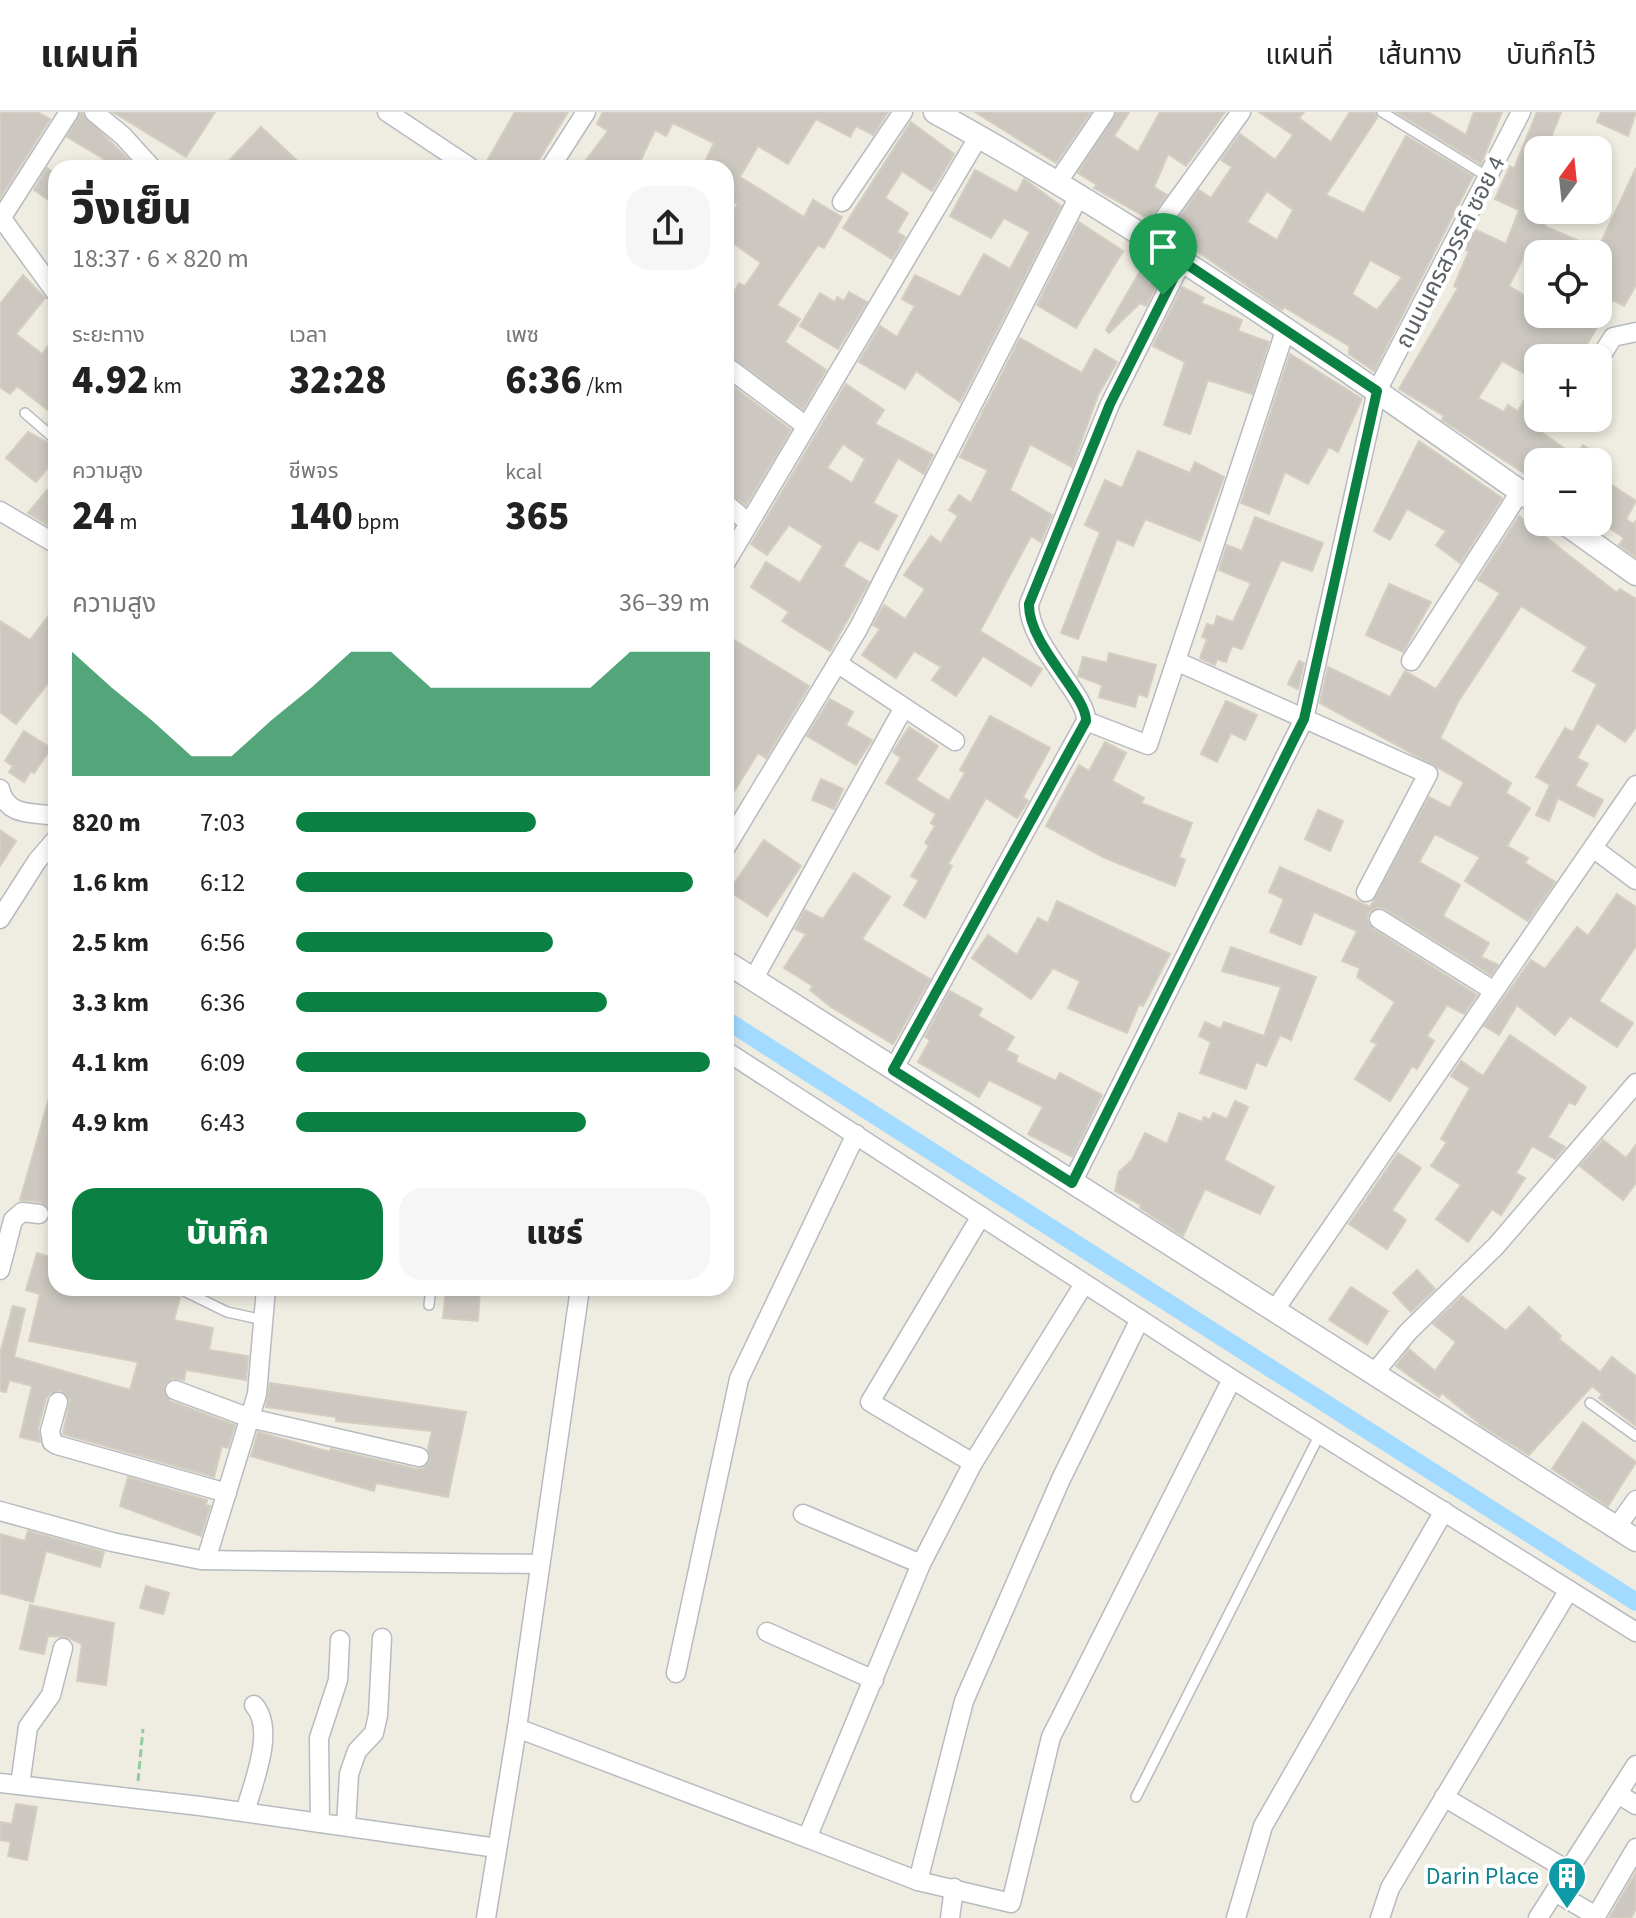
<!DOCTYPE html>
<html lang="th">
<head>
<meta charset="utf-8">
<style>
	body { margin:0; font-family:"Source Sans 3","Noto Sans Thai",sans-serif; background:#f6f6f6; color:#222; height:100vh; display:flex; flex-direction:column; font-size:30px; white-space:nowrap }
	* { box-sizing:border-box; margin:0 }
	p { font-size:26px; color:#767676 }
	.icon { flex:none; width:44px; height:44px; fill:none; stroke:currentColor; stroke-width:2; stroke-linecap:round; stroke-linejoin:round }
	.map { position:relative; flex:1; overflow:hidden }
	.details { position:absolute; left:48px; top:48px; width:686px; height:1136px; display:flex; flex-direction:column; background:#fff; border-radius:24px; box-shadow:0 4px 12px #0003 }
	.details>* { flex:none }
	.needle { width:52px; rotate:15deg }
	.buttons { position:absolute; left:1524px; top:24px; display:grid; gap:16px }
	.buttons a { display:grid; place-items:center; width:88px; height:88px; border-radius:16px; background:#fff; box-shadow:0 4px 12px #0003; font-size:40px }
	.pin { position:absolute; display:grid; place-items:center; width:68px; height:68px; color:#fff; margin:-82px -34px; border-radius:50% 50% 50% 0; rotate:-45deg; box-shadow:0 0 8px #0007 }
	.pin .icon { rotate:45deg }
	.round { display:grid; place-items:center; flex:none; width:84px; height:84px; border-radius:24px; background:#f6f6f6 }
	.overview { display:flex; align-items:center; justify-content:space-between; height:136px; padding:0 24px }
	h1 { font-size:44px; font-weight:800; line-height:60px }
	.metrics { display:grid; grid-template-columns:repeat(3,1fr); gap:12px; height:136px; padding:8px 24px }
	.metrics div { display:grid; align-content:center }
	.metrics b { font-size:40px; font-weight:800 }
	.metrics small { font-size:22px; font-weight:400 }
	.metrics p { font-size:22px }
	.chart { height:224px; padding:16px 24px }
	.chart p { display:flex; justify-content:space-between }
	.chart svg { width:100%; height:144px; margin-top:8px; fill:#0b8043; opacity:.7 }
	.action { display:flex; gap:16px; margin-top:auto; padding:16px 24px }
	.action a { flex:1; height:92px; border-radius:24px; background:#0b8043; color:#fff; font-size:32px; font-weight:800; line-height:92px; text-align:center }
	.action a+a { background:#f6f6f6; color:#222 }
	ul { padding:0 24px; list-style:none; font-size:26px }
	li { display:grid; grid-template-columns:128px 96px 1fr; align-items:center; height:60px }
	li i { height:20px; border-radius:10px; background:#0b8043 }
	header { display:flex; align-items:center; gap:48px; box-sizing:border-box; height:112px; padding:0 40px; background:#fff; border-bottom:2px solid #e0e0e0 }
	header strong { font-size:38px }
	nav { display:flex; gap:44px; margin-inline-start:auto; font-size:28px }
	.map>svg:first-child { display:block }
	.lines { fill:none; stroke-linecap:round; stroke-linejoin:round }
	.canal { stroke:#a2dbff; stroke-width:18 }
	.building { fill:#ccc8c1; stroke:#d4cdc0; stroke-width:2; fill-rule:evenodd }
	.service-casing { stroke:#b7bbc0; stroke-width:12 }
	.minor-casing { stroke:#b7bbc0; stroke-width:21 }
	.tertiary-casing { stroke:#b7bbc0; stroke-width:25 }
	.path { stroke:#94cca1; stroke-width:3; stroke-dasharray:8 4; stroke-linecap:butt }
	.service { stroke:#fff; stroke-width:9 }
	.minor { stroke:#fff; stroke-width:18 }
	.tertiary { stroke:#fff; stroke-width:22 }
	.route-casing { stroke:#fff; stroke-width:16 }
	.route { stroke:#0b8043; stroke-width:10 }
	.labels { text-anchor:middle; stroke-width:8; stroke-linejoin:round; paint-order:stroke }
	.street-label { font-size:24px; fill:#5a6065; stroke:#fff }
	.culture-label { font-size:24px; fill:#0d838f; stroke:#fff; text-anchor:end }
</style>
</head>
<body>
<header>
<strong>แผนที่</strong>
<nav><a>แผนที่</a><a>เส้นทาง</a><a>บันทึกไว้</a></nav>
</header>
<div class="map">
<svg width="1636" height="1806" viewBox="0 0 1636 1806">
	<rect width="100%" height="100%" fill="#efece2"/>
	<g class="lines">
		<!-- canal -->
		<polyline class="canal" points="726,908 1636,1490"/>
	</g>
	<!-- building -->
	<g class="building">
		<polygon points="0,0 37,0 50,7 0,86"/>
		<polygon points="81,0 130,49 125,56 98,56 104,47 67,25"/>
		<polygon points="113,0 215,0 186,45"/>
		<polygon points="515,0 568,0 534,56 483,56"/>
		<polygon points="603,0 888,0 873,23 856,14 850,25 816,7 788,52 758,34 740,65 804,105 813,88 842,105 824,136 818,133 777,193 800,207 785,230 826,258 803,297 726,242 726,195 739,171 745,174 761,151 726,126 726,109 738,92 726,88 726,56 702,56 714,31 673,11 666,24 655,18 637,56 580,56 608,19 597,12"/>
		<polygon points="975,0 1091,0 1056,51"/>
		<polygon points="1117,0 1129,0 1114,24 1138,40 1160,0 1225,0 1186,54 1168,42 1154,75 1167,83 1149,107 1094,76 1097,73 1078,61"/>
		<path d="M1259 0H1304L1299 6 1331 30 1350 0H1375L1377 6 1326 83 1364 101 1406 24 1473 64 1374 259 1349 242V234L1284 195 1282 198 1169 120 1199 78 1211 86 1232 55 1221 48 1240 22 1275 48 1293 23ZM1267 79 1293 98 1277 128 1247 110ZM1370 148 1402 165 1377 198 1352 182Z"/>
		<polygon points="1396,0 1428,0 1466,23 1474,0 1502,0 1481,52"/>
		<path d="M1537 0H1561L1551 26 1579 37 1538 38V98H1552L1544 114 1598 137 1636 56V173L1624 194 1613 188 1579 246H1538V304L1533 314 1575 344 1583 333 1609 350H1538V370L1442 308 1444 304 1399 277 1458 176 1454 174 1469 139 1464 137 1474 117 1506 132 1519 98 1495 87 1510 54 1514 57ZM1525 142H1609L1598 161V202H1574L1570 208 1559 202H1531L1538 192 1509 174ZM1502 249 1536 268 1518 299 1508 293 1504 300 1478 286Z"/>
		<polygon points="1601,0 1636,0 1628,24 1597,10"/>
		<polygon points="911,10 954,42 932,79 902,59 885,86 908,101 897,120 905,125 892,147 843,116"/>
		<polygon points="261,15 305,56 222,56"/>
		<polygon points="47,56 56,62 56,93 34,78"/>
		<polygon points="975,58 1017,81 1024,67 1061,94 960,290 916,259 905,277 859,250 880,214 897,225 915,194 902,187 915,163 960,185 984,142 1010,157 1030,120 1004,106 991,126 950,104"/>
		<polygon points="1079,110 1123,139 1076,216 1037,193"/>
		<polygon points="1149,144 1166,155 1146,194 1140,191 1109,221 1106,218"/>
		<polygon points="23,163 45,186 16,222 42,242 56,224 56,318 48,311 54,303 17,274 10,282 0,275 0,192"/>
		<polygon points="1182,175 1204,186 1201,191 1242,208 1238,219 1269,230 1252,282 1208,268 1190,322 1164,313 1185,250 1153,234"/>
		<polygon points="849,180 867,190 838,237 800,214 820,181 835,190 837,185 844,189"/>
		<polygon points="1020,226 1082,261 1095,237 1117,250 1098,283 1072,355 1030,332 1010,378 1052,403 1041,430 1031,424 980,519 1042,557 1031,574 983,544 956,584 932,568 941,555 914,539 896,566 862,543 880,517 873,513 884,493 905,507 925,477 904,463 931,424 941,431 958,404 949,398 959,383 971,391 988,358 960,345"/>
		<polygon points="1290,242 1362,287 1338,340 1329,335 1308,372 1285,360 1269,402 1241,391"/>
		<polygon points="726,269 791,318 746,393 726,380"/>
		<path d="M846 272 884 298 875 312 933 343 924 362 898 346 873 391 897 404 878 438 859 428 843 454 869 470 830 539 782 509 789 500 751 475 766 450 800 471 823 434 789 413 767 443 751 432ZM843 332 865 347 852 371 827 356Z"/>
		<polygon points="28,320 56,335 56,346 36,370 6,346"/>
		<polygon points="1419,329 1502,386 1460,451 1436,433 1446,419 1407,397 1390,428 1374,419"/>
		<polygon points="1138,339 1190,361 1195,350 1224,365 1200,429 1145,407 1133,434 1117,427 1078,527 1061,521 1100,420 1085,413 1105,368 1122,376"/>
		<polygon points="1598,364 1636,389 1626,407 1633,412 1636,409 1636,445 1619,433 1624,426 1598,408"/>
		<polygon points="47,378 56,385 56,410 51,415 28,401"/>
		<polygon points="1519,404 1617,481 1620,477 1636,487 1636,615 1625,630 1597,611 1577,646 1588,652 1575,674 1603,688 1594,705 1558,686 1549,709 1536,703 1550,673 1536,665 1565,616 1573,620 1597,572 1573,559 1587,535 1521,494 1458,590 1440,626 1511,671 1506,681 1530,696 1507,734 1528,746 1525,751 1555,770 1528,809 1465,769 1480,745 1435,722 1419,750 1460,773 1443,804 1489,831 1481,845 1498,853 1491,863 1385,797 1379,795 1369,800 1367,807 1373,817 1477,883 1464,902 1447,893 1427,924 1434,929 1417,957 1412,954 1390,989 1355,967 1377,932 1371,929 1395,890 1357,865 1360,856 1342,849 1357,819 1314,800 1301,833 1270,820 1284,787 1269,780 1280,755 1370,795 1429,685 1450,696 1464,670 1320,591 1328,555 1390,585 1405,559 1436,577 1500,481 1478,468"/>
		<polygon points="1255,405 1323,431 1312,459 1281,448 1242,537 1232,534 1226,550 1217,547 1215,553 1200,546 1207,527 1202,525 1207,512 1214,514 1217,504 1233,510 1251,471 1219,458 1227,433 1242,439"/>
		<polygon points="1389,472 1431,490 1403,540 1366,523"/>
		<polygon points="56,494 56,561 16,612 0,600 0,509 30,528"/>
		<polygon points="726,523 809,574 766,646 758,641 726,692"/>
		<polygon points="1109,541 1156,553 1147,585 1138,582 1135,595 1099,585 1102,573 1078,564 1083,545 1107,551"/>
		<polygon points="1299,549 1304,551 1298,577 1288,572"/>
		<polygon points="830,587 853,600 846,613 872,628 856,653 807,624"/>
		<polygon points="1226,589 1257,603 1245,628 1231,621 1217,650 1201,642"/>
		<polygon points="990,604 1050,636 1023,685 1028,689 1017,706 986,686 948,752 952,754 925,806 904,793 919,768 911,764 929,734 925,731 935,714 931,711 936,702 886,671 901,646 893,640 909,615 938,634 916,668 949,689 965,661 960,658"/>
		<polygon points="24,619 51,636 34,661 31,659 24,670 9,660 13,654 5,649"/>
		<polygon points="1105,630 1126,641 1112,669 1144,686 1141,691 1192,711 1179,745 1185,748 1175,774 1105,746 1046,714 1079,653 1089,659"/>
		<polygon points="821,667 843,677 834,697 812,688"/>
		<polygon points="1318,698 1343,709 1330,739 1305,727"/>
		<polygon points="0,718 16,729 0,754"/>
		<polygon points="764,728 801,754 767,804 729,779"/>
		<polygon points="854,761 890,785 862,827 930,867 893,932 831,895 810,878 813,874 784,856 806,822 795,817 805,798 823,807"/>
		<polygon points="1617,782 1636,795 1636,834 1599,889 1633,911 1617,935 1570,904 1555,923 1517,893 1499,923 1484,914 1531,848 1545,857 1577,815 1588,824"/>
		<polygon points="1057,789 1170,842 1143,894 1139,892 1127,921 1068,896 1080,869 1053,856 1031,887 972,846 988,823 1017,843 1038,806 1048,811"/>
		<polygon points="1231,835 1316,865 1291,928 1280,923 1266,954 1256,950 1246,977 1200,961 1211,930 1199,924 1205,910 1221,917 1224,910 1264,924 1281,875 1222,859"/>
		<polygon points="950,879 982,897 978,904 1014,925 1006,938 1018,944 1016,950 1056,969 1060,961 1102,983 1072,1045 1028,1022 1043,995 989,968 979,985 918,950 930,928 925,925"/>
		<polygon points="1510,923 1586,975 1575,993 1569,990 1548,1025 1565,1035 1555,1047 1532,1034 1516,1061 1525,1066 1501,1103 1492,1097 1468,1130 1436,1107 1461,1073 1431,1054 1447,1030 1441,1027 1470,976 1451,964 1461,949 1483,964"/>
		<polygon points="52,976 56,977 56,1101 41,1090 20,1088"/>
		<polygon points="1235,989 1248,995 1224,1048 1274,1075 1260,1102 1205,1077 1183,1124 1140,1096 1141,1093 1115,1079 1119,1060 1132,1048 1145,1021 1167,1032 1179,1001 1202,1010 1204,1005 1210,1008 1213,1001 1227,1007"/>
		<polygon points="1603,1028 1626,1046 1636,1033 1636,1071 1623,1088 1580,1054"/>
		<polygon points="1398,1041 1421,1056 1392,1098 1406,1108 1387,1137 1349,1112"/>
		<polygon points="37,1141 56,1147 56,1176 173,1176 180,1186 174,1208 213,1216 209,1238 248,1244 246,1268 186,1258 184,1268 172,1266 164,1275 170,1289 235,1313 228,1336 222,1334 214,1365 63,1322 70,1288 60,1278 50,1281 46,1287 38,1316 40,1330 20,1325 32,1274 9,1268 6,1280 0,1279 0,1241 13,1194 25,1197 14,1245 130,1278 138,1250 29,1229 40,1182 26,1178"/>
		<polygon points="1417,1158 1435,1177 1411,1200 1393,1181"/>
		<polygon points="1351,1175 1388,1199 1367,1232 1329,1208"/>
		<polygon points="480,1176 478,1209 443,1206 446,1177"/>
		<polygon points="1462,1184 1506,1219 1529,1195 1561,1224 1559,1227 1600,1260 1612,1245 1636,1264 1636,1314 1599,1286 1602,1282 1592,1274 1529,1343 1481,1313 1442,1281 1439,1285 1396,1254 1409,1237 1435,1259 1456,1230 1433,1212"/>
		<polygon points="270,1271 466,1300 448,1385 376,1371 374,1379 251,1344 258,1320 330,1340 331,1337 416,1357 423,1356 430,1348 428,1337 432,1319 336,1309 336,1305 266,1295"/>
		<polygon points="1583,1310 1636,1350 1608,1394 1552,1357"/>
		<polygon points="128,1365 207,1388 206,1393 210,1394 201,1424 120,1394"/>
		<polygon points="28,1419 104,1440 100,1455 46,1439 33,1490 0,1481 0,1422 25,1429"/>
		<polygon points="146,1474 169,1481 163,1502 140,1496"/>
		<polygon points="30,1493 114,1511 106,1573 77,1569 82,1532 67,1525 48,1524 44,1542 20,1537"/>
		<polygon points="16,1692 37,1695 27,1748 8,1744 11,1730 0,1728 0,1710 12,1712"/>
		<polygon points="1636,1760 1636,1797 1631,1806 1609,1806"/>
	</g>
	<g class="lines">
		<!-- service casing -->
		<g class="service-casing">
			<g id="service">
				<polyline points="1382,0 1488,65"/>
				<polyline points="25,301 56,328"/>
				<polyline points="180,1177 227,1200 263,1208"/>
				<polyline points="429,1193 431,1176"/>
				<polyline points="1590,1291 1636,1324"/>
				<polyline points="1136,1685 1320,1322"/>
			</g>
		</g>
		<!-- minor casing -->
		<g class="minor-casing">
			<g id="minor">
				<polyline points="94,0 123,24 152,56"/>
				<polyline points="387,0 471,56"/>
				<polyline points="550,56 586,0"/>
				<polyline points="1057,71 1105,0"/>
				<polyline points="842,90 903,0"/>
				<polyline points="0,104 56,181"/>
				<polyline points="2,105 69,0"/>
				<polyline points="1150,126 1241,0"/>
				<polyline points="1285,219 1176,549 1428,662 1366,780"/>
				<polyline points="1598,249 1613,225 1636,220"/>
				<polyline points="726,254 806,314"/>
				<polyline points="726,392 749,411"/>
				<polyline points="0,399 56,432"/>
				<polyline points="726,450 979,24"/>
				<polyline points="1411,549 1520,380"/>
				<polyline points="837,551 955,629"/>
				<path d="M1086 609C1088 584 1028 532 1029 492L1110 292 1182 149"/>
				<path d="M0 677C7 705 32 700 56 704"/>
				<polyline points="726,735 858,517 1079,84"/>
				<polyline points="1593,736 1636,768"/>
				<polyline points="0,807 37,749 56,727"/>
				<polyline points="1379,807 1494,879"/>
				<polyline points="753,868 903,597"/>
				<polyline points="726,939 1232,1267 1636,1520"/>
				<polyline points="893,958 1086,609 1148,633 1176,549"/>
				<polyline points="1072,1071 1304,607 1377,279 1521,0"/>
				<polyline points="0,1158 13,1108 22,1100 39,1102"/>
				<polyline points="1274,1199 1636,673"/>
				<polyline points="1375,1260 1408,1220 1496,1134 1636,971"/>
				<polyline points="175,1278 250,1306 419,1345"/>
				<polyline points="58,1290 50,1319 52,1330 57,1333 227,1381"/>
				<polyline points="973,1351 870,1290 981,1104"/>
				<polyline points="0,1399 112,1430 201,1448 540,1452"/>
				<polyline points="803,1402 921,1452"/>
				<polyline points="1616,1416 1636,1388"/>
				<polyline points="206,1448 257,1282 266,1176"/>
				<polyline points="767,1520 874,1568"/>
				<polyline points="676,1561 739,1267 856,1022"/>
				<polyline points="517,1616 807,1726 921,1452 973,1351 1084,1172"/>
				<polyline points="0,1671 200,1694 497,1736"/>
				<polyline points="20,1673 28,1615 51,1583 63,1536"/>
				<polyline points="1618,1682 1636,1693"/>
				<polyline points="1444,1685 1569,1759"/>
				<path d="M245 1700C253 1671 276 1618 254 1593"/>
				<polyline points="320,1711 319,1626 338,1568 340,1528"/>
				<polyline points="346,1714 349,1662 357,1639 374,1621 378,1603 382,1526"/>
				<polyline points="807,1726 918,1769 1011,1791 1051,1625 1232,1267"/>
				<polyline points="918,1769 964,1589 1061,1367 1140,1207"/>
				<polyline points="1555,1780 1596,1804 1636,1736"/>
				<polyline points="486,1806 517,1616 580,1176"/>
				<polyline points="950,1806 954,1776"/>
				<polyline points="1236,1806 1263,1714 1444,1399"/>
				<polyline points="1380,1806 1390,1776 1569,1478"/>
				<polyline points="1538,1806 1636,1653"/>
			</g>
		</g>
		<!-- tertiary casing -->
		<g class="tertiary-casing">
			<g id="tertiary">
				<path d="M935 0C1145 116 1342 254 1538 392"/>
				<polyline points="1563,410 1636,462"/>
				<polyline points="726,850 1636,1428"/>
			</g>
		</g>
		<!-- path -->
		<polyline class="path" points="138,1669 143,1617"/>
		<!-- service -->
		<use href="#service" class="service"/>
		<!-- minor -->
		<use href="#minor" class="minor"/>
		<!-- tertiary -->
		<use href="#tertiary" class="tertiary"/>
	</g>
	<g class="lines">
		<!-- route casing -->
		<g class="route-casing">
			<path id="route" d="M1182 149 1377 279 1304 607 1072 1071 893 958 1086 609C1087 583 1028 533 1029 492L1110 292Z"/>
		</g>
		<!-- route -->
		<use href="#route" class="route"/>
	</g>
	<!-- icons -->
	<defs>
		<g id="building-pin" transform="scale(2)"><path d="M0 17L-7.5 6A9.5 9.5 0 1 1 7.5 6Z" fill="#0f9aa8" stroke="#fff"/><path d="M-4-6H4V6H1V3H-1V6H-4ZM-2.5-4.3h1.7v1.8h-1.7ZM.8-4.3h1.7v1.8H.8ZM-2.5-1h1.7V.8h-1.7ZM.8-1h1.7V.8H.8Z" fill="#fff"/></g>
	</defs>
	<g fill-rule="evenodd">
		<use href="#building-pin" x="1567" y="1764"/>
	</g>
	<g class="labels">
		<!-- street labels -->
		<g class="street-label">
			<text transform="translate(1450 140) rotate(-63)" y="8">ถนนนครสวรรค์ ซอย 4</text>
		</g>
		<!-- culture labels -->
		<g class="culture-label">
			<text x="1539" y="1772">Darin Place</text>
		</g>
	</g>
</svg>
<div class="buttons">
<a><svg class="needle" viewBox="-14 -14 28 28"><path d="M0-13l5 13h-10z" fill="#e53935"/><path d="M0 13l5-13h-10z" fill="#767676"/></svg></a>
<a><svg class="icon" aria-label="locate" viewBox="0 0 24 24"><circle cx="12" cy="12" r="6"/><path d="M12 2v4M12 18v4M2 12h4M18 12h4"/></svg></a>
<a>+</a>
<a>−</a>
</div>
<div class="pin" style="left:1163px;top:183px;background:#1e9e55"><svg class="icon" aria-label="arrive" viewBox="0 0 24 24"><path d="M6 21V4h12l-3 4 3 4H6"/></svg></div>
<section class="details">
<div class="overview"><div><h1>วิ่งเย็น</h1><p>18:37 · 6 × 820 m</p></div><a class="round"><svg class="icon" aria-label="share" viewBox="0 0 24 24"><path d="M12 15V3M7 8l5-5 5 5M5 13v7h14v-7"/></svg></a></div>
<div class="metrics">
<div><p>ระยะทาง</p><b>4.92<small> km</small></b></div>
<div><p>เวลา</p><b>32:28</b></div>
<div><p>เพซ</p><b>6:36<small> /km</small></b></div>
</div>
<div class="metrics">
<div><p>ความสูง</p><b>24<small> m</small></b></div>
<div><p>ชีพจร</p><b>140<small> bpm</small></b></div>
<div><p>kcal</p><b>365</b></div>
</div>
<div class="chart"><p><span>ความสูง</span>36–39 m</p>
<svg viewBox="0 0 160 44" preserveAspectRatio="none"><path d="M0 44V6L10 17L20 27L30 38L40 38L50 27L60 17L70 6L80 6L90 17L100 17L110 17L120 17L130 17L140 6L150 6L160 6V44z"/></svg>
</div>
<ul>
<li><b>820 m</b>7:03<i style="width:58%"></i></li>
<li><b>1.6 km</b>6:12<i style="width:96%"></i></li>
<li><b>2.5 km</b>6:56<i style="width:62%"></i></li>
<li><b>3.3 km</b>6:36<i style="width:75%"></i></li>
<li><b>4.1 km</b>6:09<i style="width:100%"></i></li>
<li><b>4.9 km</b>6:43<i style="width:70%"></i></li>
</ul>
<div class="action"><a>บันทึก</a><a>แชร์</a></div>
</section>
</div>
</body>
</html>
